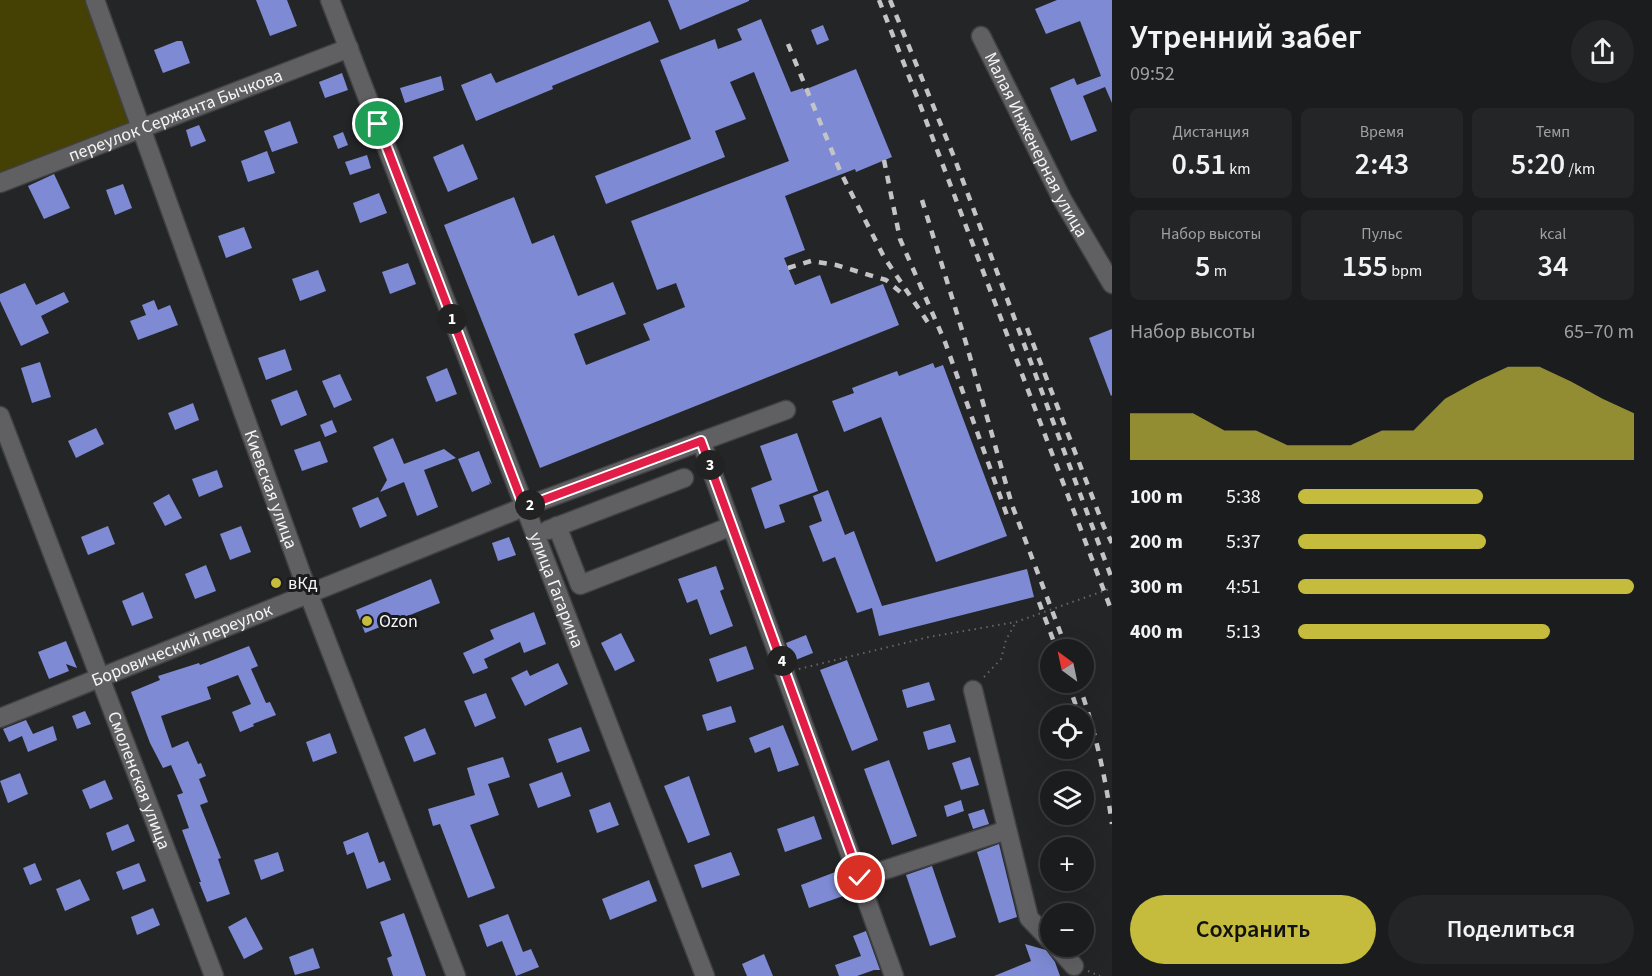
<!DOCTYPE html>
<html lang="ru">
<head>
<meta charset="utf-8">
<style>
	body { margin:0; font-family:"Source Sans 3",sans-serif; background:#242526; color:#f1f3f6; height:100vh; display:flex; flex-direction:column; font-size:22px; white-space:nowrap }
	* { box-sizing:border-box; margin:0 }
	p { font-size:20px; color:#a0a1a4 }
	.icon { flex:none; width:33px; height:33px; fill:none; stroke:currentColor; stroke-width:2; stroke-linecap:round; stroke-linejoin:round }
	.map { position:relative; flex:1; overflow:hidden }
	.sheet { display:flex; flex-direction:column; background:#1b1c1d; width:540px }
	.sheet>* { flex:none }
	.needle { width:39px; rotate:327deg }
	.buttons { position:absolute; left:1040px; top:639px; display:grid; gap:12px }
	.buttons a { display:grid; place-items:center; width:54px; height:54px; border-radius:50%; background:#1b1c1d; box-shadow:0 6px 24px #0002,0 0 0 2px #393a3b; font-size:30px }
	.pin { position:absolute; display:grid; place-items:center; width:51px; height:51px; color:#fff; margin:-26px; border:3px solid #fff; border-radius:50%; box-shadow:0 2px 6px #0007 }
	.km { position:absolute; width:30px; height:30px; margin:-15px; border-radius:50%; background:#222; color:#fff; font-size:16px; line-height:30px; text-align:center }
	.round { display:grid; place-items:center; flex:none; width:63px; height:63px; border-radius:32px; background:#242526 }
	.overview { display:flex; align-items:center; justify-content:space-between; height:102px; padding:0 18px }
	h1 { font-size:33px; font-weight:600; line-height:45px }
	.figures { display:grid; grid-template-columns:repeat(3,1fr); gap:9px; height:102px; padding:6px 18px }
	.figures div { display:grid; align-content:center; border-radius:9px; background:#242526; text-align:center }
	.figures b { font-size:30px; font-weight:600 }
	.figures small { font-size:16px; font-weight:400 }
	.figures p { font-size:16px }
	.chart { height:168px; padding:12px 18px }
	.chart p { display:flex; justify-content:space-between }
	.chart svg { width:100%; height:108px; margin-top:6px; fill:#c5bc3d; opacity:.7 }
	.button { display:flex; gap:12px; margin-top:auto; padding:12px 18px }
	.button a { flex:1; height:69px; border-radius:36px; background:#c5bc3d; color:#111; font-size:24px; font-weight:600; line-height:69px; text-align:center }
	.button a+a { background:#242526; color:#f1f3f6 }
	ul { padding:0 18px; list-style:none; font-size:20px }
	li { display:grid; grid-template-columns:96px 72px 1fr; align-items:center; height:45px }
	li i { height:15px; border-radius:8px; background:#c5bc3d }
	main { display:flex; flex:1; min-height:0 }
	.map>svg:first-child { display:block }
	.green { fill:#454104 }
	.building { fill:#7e8bd4 }
	.lines { fill:none; stroke-linecap:round; stroke-linejoin:round }
	.minor-casing { stroke:#404143; stroke-width:21 }
	.path { stroke:#656668; stroke-width:2; stroke-dasharray:1.5 4.5; stroke-linecap:butt }
	.minor { stroke:#606063; stroke-width:18 }
	.rail { stroke:#c4c4c6; stroke-width:4.5; stroke-dasharray:8 8; stroke-linecap:butt }
	.route-casing { stroke:#fff; stroke-width:12 }
	.route { stroke:#e11d48; stroke-width:8 }
	.poi-dot { fill:#c5bc3d; stroke:#1b1b1d; stroke-width:2 }
	.labels { text-anchor:middle; stroke-width:6; stroke-linejoin:round; paint-order:stroke }
	.street-label { font-size:18px; fill:#f4f4f6; stroke:#1b1b1d }
	.poi-label { font-size:18px; fill:#f4f4f6; stroke:#1b1b1d; text-anchor:start }
</style>
</head>
<body>
<main>
<div class="map">
<svg width="1112" height="976" viewBox="0 0 1112 976">
	<rect width="100%" height="100%" fill="#242527"/>
	<!-- green -->
	<polygon class="green" points="0,0 85,0 131,123 0,174"/>
	<!-- building -->
	<g class="building">
		<polygon points="256,0 287,0 297,26 270,36"/>
		<polygon points="668,0 749,0 749,1 680,30"/>
		<polygon points="1057,0 1112,0 1112,103 1105,87 1083,96 1097,131 1071,141 1050,88 1074,78 1077,85 1101,76 1080,21 1046,34 1035,9"/>
		<polygon points="761,19 791,92 803,88 804,90 856,69 892,157 856,172 855,169 785,196 805,250 784,258 795,285 820,275 831,304 883,284 899,325 540,468 444,225 514,197 532,244 554,235 578,296 613,282 626,314 574,334 586,365 650,340 643,324 685,307 676,283 657,290 631,221 789,161 754,72 730,82 746,119 715,131 725,157 606,204 595,176 691,139 660,60 715,39 718,49 742,40 737,29"/>
		<polygon points="650,21 659,42 552,86 553,89 476,121 461,85 491,73 496,83"/>
		<polygon points="823,25 829,40 817,45 811,30"/>
		<polygon points="177,41 182,41 190,63 163,73 154,50"/>
		<polygon points="342,73 348,90 325,98 319,82"/>
		<polygon points="441,76 444,90 405,103 400,88"/>
		<polygon points="290,121 298,143 272,152 264,131"/>
		<polygon points="199,125 206,141 191,147 186,130"/>
		<polygon points="343,132 348,145 338,149 333,136"/>
		<polygon points="463,144 478,179 448,192 433,157"/>
		<polygon points="267,151 275,173 248,182 241,161"/>
		<polygon points="367,155 371,168 350,175 345,162"/>
		<polygon points="54,174 70,208 44,219 28,186"/>
		<polygon points="123,184 132,208 115,215 106,190"/>
		<polygon points="379,193 387,213 360,223 353,203"/>
		<polygon points="244,227 252,248 226,258 218,236"/>
		<polygon points="408,263 416,284 390,294 382,272"/>
		<polygon points="318,270 326,291 300,301 292,279"/>
		<polygon points="25,283 36,305 64,292 69,302 41,316 49,333 21,346 0,301 0,294"/>
		<polygon points="154,300 158,310 170,305 178,325 138,340 130,321 146,315 142,305"/>
		<polygon points="1112,329 1112,395 1111,396 1089,338"/>
		<polygon points="285,349 292,370 266,380 258,358"/>
		<polygon points="40,362 51,397 32,403 21,368"/>
		<polygon points="933,363 935,368 943,365 1007,536 936,562 881,417 844,432 832,401 854,393 852,388 897,371 899,376"/>
		<polygon points="447,368 457,394 436,402 426,377"/>
		<polygon points="340,374 352,400 334,408 322,381"/>
		<polygon points="297,390 307,415 281,426 271,400"/>
		<polygon points="193,403 199,420 175,430 168,413"/>
		<polygon points="332,420 337,432 325,437 320,425"/>
		<polygon points="96,428 104,444 76,458 68,441"/>
		<polygon points="797,433 818,491 779,505 785,522 765,529 751,488 772,480 760,446"/>
		<polygon points="393,438 404,464 444,449 456,458 424,470 438,507 417,516 404,482 380,492 387,480 373,447"/>
		<polygon points="320,441 328,462 302,471 294,450"/>
		<polygon points="479,451 492,484 489,481 490,484 472,492 458,459"/>
		<polygon points="217,470 223,487 199,497 192,479"/>
		<polygon points="828,490 845,535 854,531 882,606 1027,569 1034,597 879,636 872,608 857,613 835,557 823,562 809,526 822,521 813,496"/>
		<polygon points="169,494 182,518 165,526 153,503"/>
		<polygon points="378,497 387,516 360,528 352,508"/>
		<polygon points="108,526 115,544 88,555 81,537"/>
		<polygon points="241,526 251,552 230,560 220,534"/>
		<polygon points="509,537 516,555 498,561 492,543"/>
		<polygon points="206,565 216,591 195,599 185,574"/>
		<polygon points="716,566 724,589 720,591 733,626 710,635 697,599 687,603 678,579"/>
		<polygon points="431,579 440,603 365,633 356,610"/>
		<polygon points="143,592 153,618 132,626 122,601"/>
		<polygon points="534,612 546,644 524,653 520,642 484,659 488,668 473,674 463,653 494,639 490,630"/>
		<polygon points="621,633 635,661 615,671 601,643"/>
		<polygon points="806,635 813,653 793,661 786,643"/>
		<polygon points="66,641 77,668 66,664 69,671 49,679 38,652"/>
		<polygon points="249,646 258,666 251,669 266,703 270,702 276,715 253,724 254,726 240,732 232,712 251,704 238,675 207,687 211,699 161,716 172,748 188,741 198,764 201,763 206,776 199,779 208,802 200,805 221,858 218,859 230,894 207,902 199,882 201,882 182,830 189,828 177,795 183,793 171,765 163,768 150,743 131,692 160,680 158,676 199,663 200,665"/>
		<polygon points="746,646 754,669 717,682 709,659"/>
		<polygon points="847,660 878,740 852,751 820,670"/>
		<polygon points="558,663 568,684 525,706 511,678 527,670 530,676"/>
		<polygon points="929,682 935,700 907,708 902,690"/>
		<polygon points="486,693 496,718 475,727 464,701"/>
		<polygon points="731,706 736,722 707,731 702,715"/>
		<polygon points="85,711 91,724 77,729 72,716"/>
		<polygon points="26,720 33,734 53,726 57,740 28,752 22,736 9,742 3,729"/>
		<polygon points="950,724 956,742 928,750 923,732"/>
		<polygon points="783,725 799,765 778,772 770,747 755,753 749,738"/>
		<polygon points="581,727 590,751 557,763 548,739"/>
		<polygon points="425,728 436,754 414,762 404,737"/>
		<polygon points="330,733 337,753 313,762 306,742"/>
		<polygon points="503,757 510,777 488,784 499,815 470,825 495,888 468,898 440,824 433,826 428,809 475,795 467,768"/>
		<polygon points="970,757 979,785 961,790 952,763"/>
		<polygon points="889,760 917,836 892,845 864,769"/>
		<polygon points="562,772 571,796 538,808 529,784"/>
		<polygon points="20,773 28,794 8,803 0,781"/>
		<polygon points="689,776 710,835 688,843 664,786"/>
		<polygon points="105,780 113,799 90,809 82,790"/>
		<polygon points="961,800 964,811 947,817 944,806"/>
		<polygon points="610,802 619,825 597,833 589,810"/>
		<polygon points="984,809 989,824 973,829 968,814"/>
		<polygon points="814,816 822,839 785,852 777,829"/>
		<polygon points="128,824 135,841 112,851 106,833"/>
		<polygon points="368,832 379,863 384,861 391,880 367,889 354,852 347,855 343,842"/>
		<polygon points="999,844 1017,917 999,923 977,852"/>
		<polygon points="278,852 284,871 261,880 254,860"/>
		<polygon points="731,852 740,875 702,888 694,865"/>
		<polygon points="35,863 42,880 30,885 23,868"/>
		<polygon points="139,863 146,881 123,890 116,872"/>
		<polygon points="932,866 956,937 930,946 906,875"/>
		<polygon points="838,871 846,895 809,908 801,885"/>
		<polygon points="80,879 90,900 65,911 56,889"/>
		<polygon points="649,880 657,901 610,920 602,899"/>
		<polygon points="153,908 160,925 137,935 131,917"/>
		<polygon points="404,913 411,933 426,976 393,976 387,958 392,956 380,922"/>
		<polygon points="508,914 523,952 531,949 539,967 516,976 502,941 487,947 479,925"/>
		<polygon points="246,917 263,949 244,959 228,927"/>
		<polygon points="866,931 880,970 874,970 857,976 839,976 835,965 861,956 853,936"/>
		<polygon points="1025,944 1046,950 1055,962 1060,976 994,976 1031,961"/>
		<polygon points="313,948 320,968 295,975 289,957"/>
		<polygon points="764,954 773,976 747,976 742,964"/>
	</g>
	<g class="lines">
		<!-- minor casing -->
		<g class="minor-casing">
			<g id="minor">
				<path id="s1" d="M95 0 309 595 456 976"/>
				<path id="s2" d="M330 0 705 976"/>
				<path id="s3" d="M981 36 1062 199 1112 284"/>
				<path id="s4" d="M0 183 349 48"/>
				<path id="s5" d="M0 416 214 976"/>
				<polyline points="701,441 894,976"/>
				<polyline points="557,526 580,585 732,526"/>
				<polyline points="548,530 684,478"/>
				<polyline points="973,690 1029,918 1050,940"/>
				<path id="s6" d="M0 718 524 507 786 410"/>
				<polyline points="860,878 1007,830"/>
				<polyline points="1056,946 1074,966"/>
			</g>
		</g>
		<!-- path -->
		<g class="path">
			<polyline points="799,669 929,637 1016,622 1112,588"/>
			<polyline points="984,677 1001,659 1006,640 1016,622"/>
			<polyline points="1088,971 1100,976"/>
		</g>
		<!-- minor -->
		<use href="#minor" class="minor"/>
		<!-- rail -->
		<g class="rail">
			<polyline points="879,0 919,102 1112,612"/>
			<polyline points="890,0 954,157 1112,579"/>
			<polyline points="788,44 841,173 884,257 931,327"/>
			<polyline points="884,160 900,239 945,342 1009,521"/>
			<polyline points="922,200 966,343 1012,505 1067,650"/>
			<polyline points="788,268 811,261 836,265 886,280 905,296"/>
			<polyline points="1027,328 1104,527 1112,543"/>
			<polyline points="1039,602 1057,650"/>
			<polyline points="1068,682 1076,706"/>
			<path d="M1078 682C1095 729 1105 775 1112 824"/>
		</g>
	</g>
	<g class="lines">
		<!-- route casing -->
		<g class="route-casing">
			<polyline id="route" points="378,124 524,507 701,441 860,878"/>
		</g>
		<!-- route -->
		<use href="#route" class="route"/>
	</g>
	<!-- markers -->
	<g class="poi-dot">
		<circle cx="276" cy="583" r="6"/>
		<circle cx="367" cy="621" r="6"/>
	</g>
	<g class="labels">
		<!-- street labels -->
		<g class="street-label">
			<text dy="6" stroke="none"><textPath href="#s4" startOffset="188">переулок Сержанта Бычкова</textPath></text>
			<text dy="6" stroke="none"><textPath href="#s3" startOffset="122">Малая Инженерная улица</textPath></text>
			<text dy="6" stroke="none"><textPath href="#s1" startOffset="520">Киевская улица</textPath></text>
			<text dy="6" stroke="none"><textPath href="#s2" startOffset="632">улица Гагарина</textPath></text>
			<text dy="6" stroke="none"><textPath href="#s6" startOffset="196">Боровический переулок</textPath></text>
			<text dy="6" stroke="none"><textPath href="#s5" startOffset="390">Смоленская улица</textPath></text>
		</g>
		<!-- poi labels -->
		<g class="poi-label">
			<text x="288" y="589">вКд</text>
			<text x="379" y="627">Ozon</text>
		</g>
	</g>
</svg>
<div class="buttons">
<a><svg class="needle" viewBox="-14 -14 28 28"><path d="M0-13l5 13h-10z" fill="#e53935"/><path d="M0 13l5-13h-10z" fill="#a0a1a4"/></svg></a>
<a><svg class="icon" aria-label="locate" viewBox="0 0 24 24"><circle cx="12" cy="12" r="6"/><path d="M12 2v4M12 18v4M2 12h4M18 12h4"/></svg></a>
<a><svg class="icon" aria-label="layers" viewBox="0 0 24 24"><path d="M12 4l9 5-9 5-9-5zM3 14l9 5 9-5"/></svg></a>
<a>+</a>
<a>−</a>
</div>
<div class="pin" style="left:378px;top:124px;background:#1e9e55"><svg class="icon" aria-label="arrive" viewBox="0 0 24 24"><path d="M6 21V4h12l-3 4 3 4H6"/></svg></div>
<div class="pin" style="left:860px;top:878px;background:#d93025"><svg class="icon" aria-label="check" viewBox="0 0 24 24"><path d="M5 12l5 5 9-10"/></svg></div>
<b class="km" style="left:452px;top:319px">1</b>
<b class="km" style="left:530px;top:505px">2</b>
<b class="km" style="left:710px;top:465px">3</b>
<b class="km" style="left:782px;top:661px">4</b>
</div>
<section class="sheet">
<div class="overview"><div><h1>Утренний забег</h1><p>09:52</p></div><a class="round"><svg class="icon" aria-label="share" viewBox="0 0 24 24"><path d="M12 15V3M7 8l5-5 5 5M5 13v7h14v-7"/></svg></a></div>
<div class="figures">
<div><p>Дистанция</p><b>0.51<small> km</small></b></div>
<div><p>Время</p><b>2:43</b></div>
<div><p>Темп</p><b>5:20<small> /km</small></b></div>
</div>
<div class="figures">
<div><p>Набор высоты</p><b>5<small> m</small></b></div>
<div><p>Пульс</p><b>155<small> bpm</small></b></div>
<div><p>kcal</p><b>34</b></div>
</div>
<div class="chart"><p><span>Набор высоты</span>65–70 m</p>
<svg viewBox="0 0 160 44" preserveAspectRatio="none"><path d="M0 44V25L10 25L20 25L30 32L40 32L50 38L60 38L70 38L80 32L90 32L100 19L110 12L120 6L130 6L140 12L150 19L160 25V44z"/></svg>
</div>
<ul>
<li><b>100 m</b>5:38<i style="width:55%"></i></li>
<li><b>200 m</b>5:37<i style="width:56%"></i></li>
<li><b>300 m</b>4:51<i style="width:100%"></i></li>
<li><b>400 m</b>5:13<i style="width:75%"></i></li>
</ul>
<div class="button"><a>Сохранить</a><a>Поделиться</a></div>
</section>
</main>
</body>
</html>
